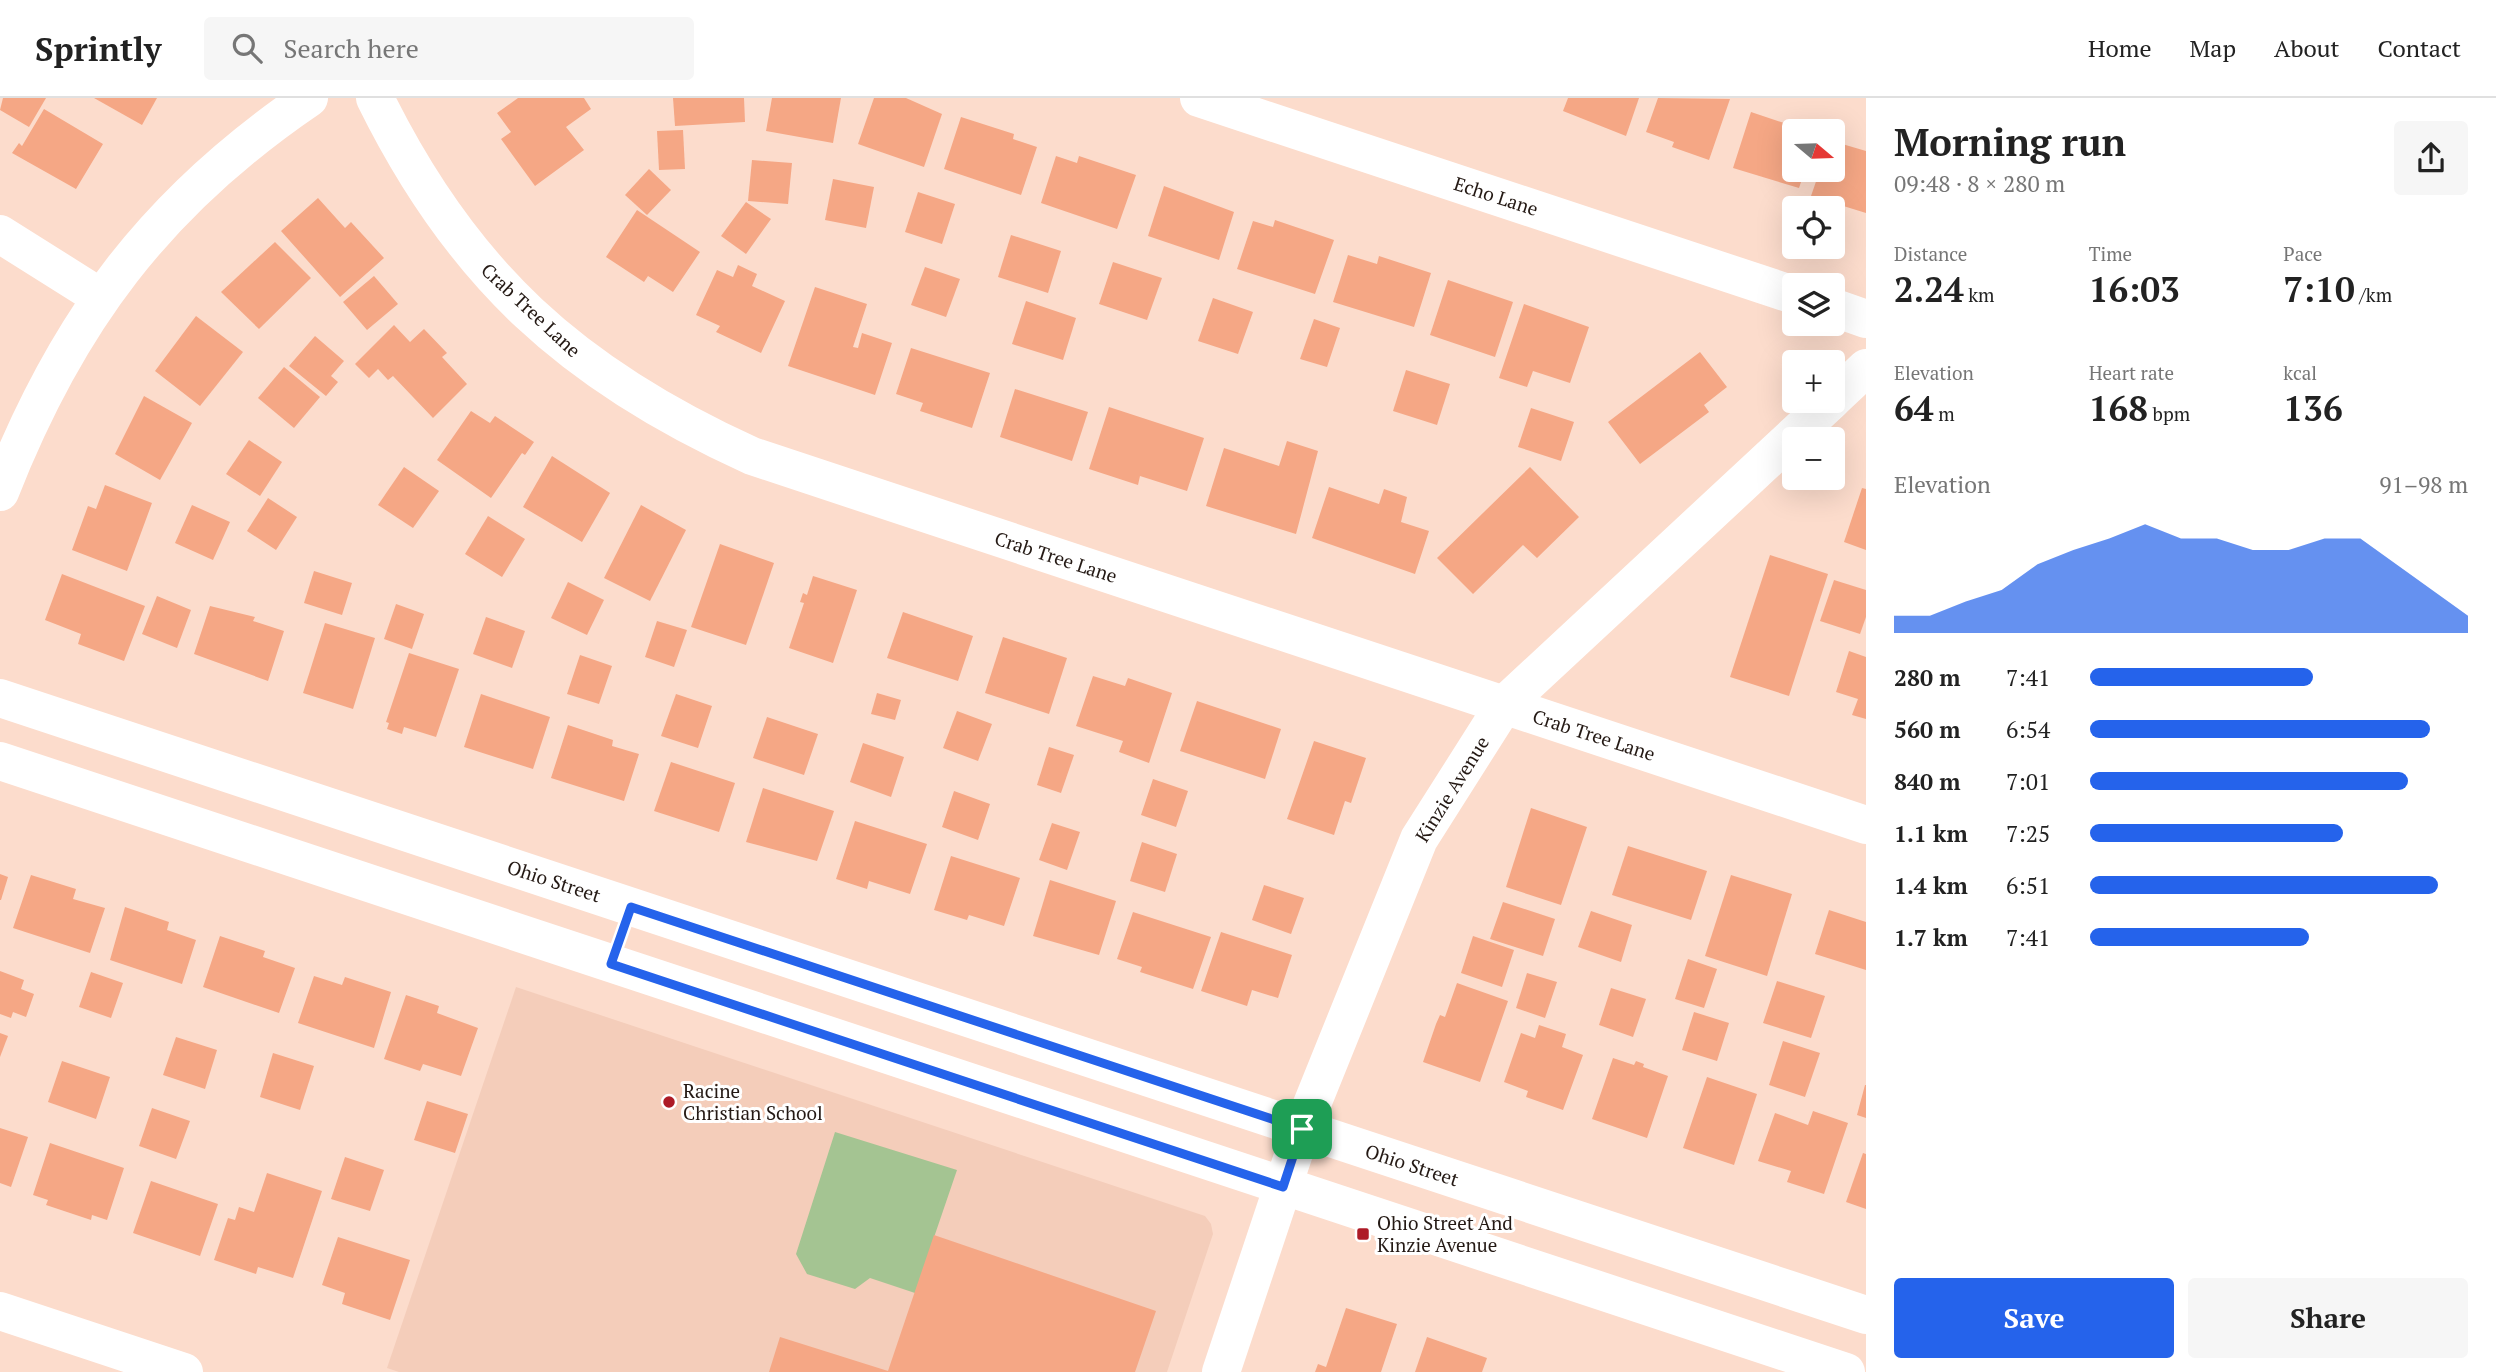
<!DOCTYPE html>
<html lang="en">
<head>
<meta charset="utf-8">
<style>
	body { margin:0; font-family:"PT Serif",serif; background:#f6f6f6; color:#222; height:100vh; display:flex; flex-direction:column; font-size:26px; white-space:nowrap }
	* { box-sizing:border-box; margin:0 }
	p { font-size:23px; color:#767676 }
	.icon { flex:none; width:38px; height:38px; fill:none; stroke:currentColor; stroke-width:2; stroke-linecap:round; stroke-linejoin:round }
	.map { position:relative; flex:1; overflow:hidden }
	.details { display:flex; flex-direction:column; background:#fff; width:630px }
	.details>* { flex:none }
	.needle { width:46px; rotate:109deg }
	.fabs { position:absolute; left:1782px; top:21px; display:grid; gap:14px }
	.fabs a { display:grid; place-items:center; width:63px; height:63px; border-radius:7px; background:#fff; box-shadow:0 7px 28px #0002; font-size:35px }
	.pin { position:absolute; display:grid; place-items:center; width:60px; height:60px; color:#fff; margin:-30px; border-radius:14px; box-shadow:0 4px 10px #0006 }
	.round { display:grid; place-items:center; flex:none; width:74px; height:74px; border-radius:7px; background:#f6f6f6 }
	.head { display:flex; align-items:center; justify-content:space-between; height:119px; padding:0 28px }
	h1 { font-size:38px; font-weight:600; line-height:52px }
	.figures { display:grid; grid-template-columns:repeat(3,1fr); gap:10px; height:119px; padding:7px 28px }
	.figures div { display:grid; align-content:center }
	.figures b { font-size:35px; font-weight:600 }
	.figures small { font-size:19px; font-weight:400 }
	.figures p { font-size:19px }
	.chart { height:196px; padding:14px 28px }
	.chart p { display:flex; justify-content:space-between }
	.chart svg { width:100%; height:126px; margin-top:7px; fill:#2563eb; opacity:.7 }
	.primary-button { display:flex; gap:14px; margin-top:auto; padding:14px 28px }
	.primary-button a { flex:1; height:80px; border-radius:7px; background:#2563eb; color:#fff; font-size:28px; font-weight:600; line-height:80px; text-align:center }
	.primary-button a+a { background:#f6f6f6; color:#222 }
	ul { padding:0 28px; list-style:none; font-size:23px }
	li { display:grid; grid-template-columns:112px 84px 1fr; align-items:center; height:52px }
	li i { height:18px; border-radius:9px; background:#2563eb }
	header { display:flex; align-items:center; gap:42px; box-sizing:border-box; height:98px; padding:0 35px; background:#fff; border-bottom:2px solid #e0e0e0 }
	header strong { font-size:33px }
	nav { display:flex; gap:38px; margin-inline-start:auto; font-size:24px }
	.search { width:490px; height:63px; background:#f6f6f6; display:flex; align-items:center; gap:18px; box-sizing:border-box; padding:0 24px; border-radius:7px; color:#767676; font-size:26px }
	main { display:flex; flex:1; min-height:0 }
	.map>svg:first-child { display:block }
	.built { fill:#f4cdba }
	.green { fill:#a4c492 }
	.building { fill:#f5a785 }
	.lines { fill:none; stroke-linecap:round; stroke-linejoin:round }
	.minor { stroke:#fff; stroke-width:38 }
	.route-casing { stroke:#fff; stroke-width:14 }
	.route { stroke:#2563eb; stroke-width:9 }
	.poi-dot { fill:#ad1a26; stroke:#fff; stroke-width:2.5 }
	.labels { text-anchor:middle; stroke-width:6; stroke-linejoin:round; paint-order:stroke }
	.street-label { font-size:19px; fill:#241914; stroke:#fff }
	.poi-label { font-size:19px; fill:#241914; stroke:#fff; text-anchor:start }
</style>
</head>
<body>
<header>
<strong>Sprintly</strong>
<div class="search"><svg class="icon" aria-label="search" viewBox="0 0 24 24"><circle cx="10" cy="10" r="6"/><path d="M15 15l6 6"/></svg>Search here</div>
<nav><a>Home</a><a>Map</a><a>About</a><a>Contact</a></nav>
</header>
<main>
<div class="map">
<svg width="1866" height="1274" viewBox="0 0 1866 1274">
	<rect width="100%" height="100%" fill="#fcdccc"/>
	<!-- built -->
	<polygon class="built" points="516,889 1205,1118 1211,1126 1213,1136 1167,1274 399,1274 387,1270"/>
	<!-- green -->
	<polygon class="green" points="835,1034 957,1072 915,1195 870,1180 855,1191 807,1176 796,1156"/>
	<!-- building -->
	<g class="building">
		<polygon points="3,0 46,0 29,29 0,12"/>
		<polygon points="94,0 157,0 142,27"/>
		<polygon points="518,0 584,0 591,11 566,29 584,52 535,88 501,41 511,34 497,15"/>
		<polygon points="673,0 744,0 745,24 675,28"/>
		<polygon points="772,0 841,0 833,45 766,33"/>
		<polygon points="874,0 906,0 942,16 924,69 858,46"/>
		<polygon points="1568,0 1639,0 1626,38 1563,13"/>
		<polygon points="1658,0 1730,1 1709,62 1672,49 1674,44 1646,34"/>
		<polygon points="44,11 103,46 76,91 12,55 19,45 22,48"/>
		<polygon points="1751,14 1808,33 1794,33 1794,72 1805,72 1799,90 1733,70"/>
		<polygon points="961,19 1014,36 1013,41 1037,49 1021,97 944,71"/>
		<polygon points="683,32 685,71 659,72 657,33"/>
		<polygon points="1832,43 1866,53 1866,115 1811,98 1820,72 1832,72"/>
		<polygon points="1056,58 1077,65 1079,58 1136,77 1117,131 1041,105"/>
		<polygon points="752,62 792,65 788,106 748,103"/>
		<polygon points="649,71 671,92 647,117 625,97"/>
		<polygon points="833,81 874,89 866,130 825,122"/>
		<polygon points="1164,88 1234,114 1219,162 1148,138"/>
		<polygon points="918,94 955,106 942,146 905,134"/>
		<polygon points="318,100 345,130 351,124 384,160 340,199 281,133"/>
		<polygon points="746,104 771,121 746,156 721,138"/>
		<polygon points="637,112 700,154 673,194 648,178 644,184 606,159"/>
		<polygon points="1275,122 1334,142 1315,196 1237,171 1253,123 1273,129"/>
		<polygon points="1011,137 1061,153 1048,195 998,179"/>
		<polygon points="275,144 311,180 259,231 221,194"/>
		<polygon points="1348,157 1377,166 1379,158 1431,175 1414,229 1333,204"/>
		<polygon points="1113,164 1162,180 1147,222 1099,206"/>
		<polygon points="738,167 757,176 752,188 785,203 761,255 716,234 720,228 696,217 717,172 733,179"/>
		<polygon points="925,169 960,181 946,219 911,207"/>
		<polygon points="374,178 398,206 367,232 343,204"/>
		<polygon points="1448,182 1513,204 1495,259 1430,237"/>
		<polygon points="815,189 867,206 853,249 858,250 862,235 892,245 875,297 788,268"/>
		<polygon points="1213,200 1253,214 1238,256 1198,243"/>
		<polygon points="1026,203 1076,220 1063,262 1012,246"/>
		<polygon points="1524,206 1589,229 1570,285 1533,273 1527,289 1499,280"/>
		<polygon points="196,218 243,254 200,308 155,273"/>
		<polygon points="1314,221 1340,230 1327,269 1300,261"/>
		<polygon points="394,227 410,244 424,231 447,255 442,259 467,286 433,320 393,278 388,282 378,271 369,280 355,266"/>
		<polygon points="315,238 344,263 331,278 338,284 326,298 289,268"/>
		<polygon points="911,250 990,275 972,330 920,313 923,305 896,296"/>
		<polygon points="1700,254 1727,289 1704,307 1709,314 1640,366 1608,324"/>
		<polygon points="284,269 320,299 294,330 258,300"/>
		<polygon points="1406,272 1450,286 1437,327 1393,313"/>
		<polygon points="1015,291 1088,314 1072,363 1000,339"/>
		<polygon points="144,298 192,325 160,382 115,356"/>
		<polygon points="1109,309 1204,340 1187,393 1140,378 1138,387 1089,371"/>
		<polygon points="1531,310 1574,324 1561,363 1518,349"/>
		<polygon points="471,313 490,325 495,318 534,344 525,357 522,355 491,400 437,362"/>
		<polygon points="249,342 282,364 260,398 226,376"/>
		<polygon points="1287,343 1318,353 1296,436 1206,408 1224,350 1279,368"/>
		<polygon points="552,358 610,395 582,444 523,409"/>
		<polygon points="404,369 439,393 413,430 378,407"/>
		<polygon points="1530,369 1579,419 1537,460 1523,447 1473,496 1437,460"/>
		<polygon points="105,387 152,405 127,473 72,452 88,408 96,411"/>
		<polygon points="1329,389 1379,406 1384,391 1407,399 1401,424 1429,433 1415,476 1312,440"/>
		<polygon points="1862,390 1866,391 1866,452 1844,444"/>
		<polygon points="268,400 297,419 276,452 247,433"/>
		<polygon points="192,407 230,424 213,462 175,445"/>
		<polygon points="641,407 686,432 650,503 604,480"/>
		<polygon points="488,418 525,441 502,479 465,456"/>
		<polygon points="720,446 774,465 746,547 691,529"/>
		<polygon points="1770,457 1828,476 1789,598 1730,579"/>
		<polygon points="314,473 352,485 342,517 304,505"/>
		<polygon points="62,476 145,508 124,563 78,546 81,536 45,522"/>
		<polygon points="813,478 857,492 833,565 789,550 804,505 800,504 803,495 807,497"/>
		<polygon points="1834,482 1866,492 1866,519 1860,536 1820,523"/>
		<polygon points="568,484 604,502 587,537 551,520"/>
		<polygon points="157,498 191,512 177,550 142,536"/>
		<polygon points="396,506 424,516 412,551 384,541"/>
		<polygon points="210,508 255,519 253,523 284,533 268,583 194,556"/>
		<polygon points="903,514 973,538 958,583 887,560"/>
		<polygon points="486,519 525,533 512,570 473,556"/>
		<polygon points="657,523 687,532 674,569 645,559"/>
		<polygon points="325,525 375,540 353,611 303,595"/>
		<polygon points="1003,539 1067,560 1049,616 985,595"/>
		<polygon points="1849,553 1866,559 1866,621 1852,617 1858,601 1836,594"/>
		<polygon points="409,555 459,571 436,639 404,629 402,636 387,631 389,625 386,624"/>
		<polygon points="580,557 612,568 599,606 567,596"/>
		<polygon points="1093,578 1125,588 1128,580 1172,595 1149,665 1119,654 1123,643 1076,628"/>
		<polygon points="877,595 901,602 895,622 871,616"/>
		<polygon points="481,596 550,619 533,671 464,649"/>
		<polygon points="676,596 712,608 698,650 661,638"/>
		<polygon points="1197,603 1281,631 1265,681 1180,653"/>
		<polygon points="957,613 992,626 978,663 943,650"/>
		<polygon points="767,619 818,636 804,677 753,660"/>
		<polygon points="568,627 613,642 612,648 639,656 624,703 551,680"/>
		<polygon points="1314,643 1366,660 1351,705 1345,703 1334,737 1287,721"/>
		<polygon points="863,645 904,659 891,699 850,684"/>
		<polygon points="1049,649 1074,657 1061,695 1037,687"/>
		<polygon points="671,664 735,685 719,734 654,713"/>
		<polygon points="1153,681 1188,693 1176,729 1141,717"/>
		<polygon points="763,690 834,713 817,763 746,744"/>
		<polygon points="954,693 990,706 978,742 942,729"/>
		<polygon points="1531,710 1587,729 1561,807 1506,789"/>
		<polygon points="855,723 927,746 910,796 869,783 867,791 836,781"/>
		<polygon points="1052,725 1080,734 1067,772 1039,762"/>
		<polygon points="1142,744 1177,756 1165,794 1130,783"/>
		<polygon points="1628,748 1707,773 1691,822 1612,797"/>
		<polygon points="951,758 1020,780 1004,828 969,817 967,822 934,812"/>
		<polygon points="0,776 8,779 1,802 0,802"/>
		<polygon points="31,777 76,791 73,801 105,810 90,855 13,830"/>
		<polygon points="1731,777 1792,796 1767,878 1705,858"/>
		<polygon points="1050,782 1116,803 1099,857 1033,838"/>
		<polygon points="1264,787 1304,800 1291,836 1252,822"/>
		<polygon points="1503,804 1555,821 1543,858 1490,841"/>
		<polygon points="125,809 169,824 167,832 196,842 182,886 110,862"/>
		<polygon points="1829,812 1866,824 1866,872 1815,856"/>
		<polygon points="1591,813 1632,827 1621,864 1578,849"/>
		<polygon points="1133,814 1211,839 1193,891 1140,874 1142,869 1117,861"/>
		<polygon points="1221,834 1292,857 1278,900 1252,892 1247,908 1201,893"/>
		<polygon points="220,838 265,853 263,859 295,870 279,915 203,889"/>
		<polygon points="1473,838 1514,852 1502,889 1461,875"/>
		<polygon points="1688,861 1717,871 1704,910 1675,901"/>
		<polygon points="0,873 24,882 21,891 34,896 26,919 13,914 11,920 0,916"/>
		<polygon points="91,874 123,885 111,920 79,909"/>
		<polygon points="1527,875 1557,884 1545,920 1516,910"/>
		<polygon points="314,878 342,887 345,879 391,894 374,950 298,925"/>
		<polygon points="1777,883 1825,898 1811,940 1763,925"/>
		<polygon points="1457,885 1508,903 1480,984 1423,964 1436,926 1440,917 1445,919"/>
		<polygon points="1611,890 1646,901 1633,939 1599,927"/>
		<polygon points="406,897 439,908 437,915 478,930 461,978 423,966 420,973 384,961"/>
		<polygon points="1694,914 1729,925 1717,963 1682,952"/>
		<polygon points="1539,927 1566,936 1562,949 1583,957 1563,1012 1526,999 1528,993 1504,984 1521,935 1535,940"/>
		<polygon points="0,935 8,938 0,959"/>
		<polygon points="176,939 217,952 205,991 163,977"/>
		<polygon points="1783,943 1820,955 1805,999 1769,987"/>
		<polygon points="273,955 314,968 300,1012 260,999"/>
		<polygon points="1613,960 1634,967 1636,963 1644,966 1643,969 1668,978 1647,1040 1592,1021"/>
		<polygon points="62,963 110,979 96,1021 48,1004"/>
		<polygon points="1707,979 1757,996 1734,1067 1683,1050"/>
		<polygon points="1865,987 1866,987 1866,1020 1857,1017"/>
		<polygon points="427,1003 468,1016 455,1055 414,1042"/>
		<polygon points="152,1010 190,1023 176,1061 139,1048"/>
		<polygon points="1813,1013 1848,1025 1824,1096 1787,1084 1791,1073 1758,1063 1775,1015 1808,1027"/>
		<polygon points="0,1030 28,1039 11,1089 0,1085"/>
		<polygon points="50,1045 124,1070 107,1122 92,1117 91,1122 46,1107 48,1102 33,1097"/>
		<polygon points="1863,1055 1866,1056 1866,1111 1846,1104"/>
		<polygon points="345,1059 384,1072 370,1113 331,1101"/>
		<polygon points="267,1075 322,1093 293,1180 258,1169 256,1176 214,1162 228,1120 235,1122 239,1109 254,1114"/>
		<polygon points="151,1083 218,1106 200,1158 133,1135"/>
		<polygon points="934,1137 1156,1213 1135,1274 769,1274 780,1239 888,1273"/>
		<polygon points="338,1139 410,1162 390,1222 342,1206 345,1195 322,1187"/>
		<polygon points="1346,1210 1397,1226 1381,1274 1315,1274 1318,1266 1326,1269"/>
		<polygon points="1427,1239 1487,1260 1482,1274 1415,1274"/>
	</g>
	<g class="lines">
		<!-- minor -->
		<g class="minor">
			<path d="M375 0C462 177 573 277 752 358L1866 727"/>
			<polyline points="1199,0 1794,197"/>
			<polyline points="0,136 100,199"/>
			<polyline points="1832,209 1866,221"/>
			<polyline points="1832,302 1866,270"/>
			<path d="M0 394C67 223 156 104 309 0"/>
			<polyline points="0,600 1866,1217"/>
			<polyline points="0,663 1846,1274"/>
			<polyline points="0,1213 184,1274"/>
			<polyline points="1221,1274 1302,1031 1419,741 1504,607 1831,303"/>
		</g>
	</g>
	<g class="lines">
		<!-- route casing -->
		<g class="route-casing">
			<polygon id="route" points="631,809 1302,1031 1283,1089 611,866"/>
		</g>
		<!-- route -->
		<use href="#route" class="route"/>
	</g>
	<!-- markers -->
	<g class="poi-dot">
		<circle cx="669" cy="1004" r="7"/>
		<rect x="1356" y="1129" width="14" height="14" rx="3.5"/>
	</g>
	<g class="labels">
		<!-- street labels -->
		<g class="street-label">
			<text transform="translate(1496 98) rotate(18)" y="7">Echo Lane</text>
			<text transform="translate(531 212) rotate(43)" y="7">Crab Tree Lane</text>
			<text transform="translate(1056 459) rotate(18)" y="7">Crab Tree Lane</text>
			<text transform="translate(1594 637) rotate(18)" y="7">Crab Tree Lane</text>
			<text transform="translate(1452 691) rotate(-58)" y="7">Kinzie Avenue</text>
			<text transform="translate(554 783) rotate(18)" y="7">Ohio Street</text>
			<text transform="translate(1412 1067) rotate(18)" y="7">Ohio Street</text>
		</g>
		<!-- poi labels -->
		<g class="poi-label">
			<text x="683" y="1000">Racine<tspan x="683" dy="22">Christian School</tspan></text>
			<text x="1377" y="1132">Ohio Street And<tspan x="1377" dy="22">Kinzie Avenue</tspan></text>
		</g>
	</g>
</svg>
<div class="fabs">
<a><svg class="needle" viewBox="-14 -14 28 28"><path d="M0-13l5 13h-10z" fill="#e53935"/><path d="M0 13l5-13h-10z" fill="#767676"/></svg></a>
<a><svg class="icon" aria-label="locate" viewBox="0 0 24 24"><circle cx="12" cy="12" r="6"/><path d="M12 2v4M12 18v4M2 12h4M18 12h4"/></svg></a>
<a><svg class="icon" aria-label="layers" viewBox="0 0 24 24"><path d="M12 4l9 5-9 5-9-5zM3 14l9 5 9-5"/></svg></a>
<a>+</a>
<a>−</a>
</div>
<div class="pin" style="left:1302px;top:1031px;background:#1e9e55"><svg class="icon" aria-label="arrive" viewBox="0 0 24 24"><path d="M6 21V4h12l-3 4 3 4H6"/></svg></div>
</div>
<section class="details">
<div class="head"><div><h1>Morning run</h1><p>09:48 · 8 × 280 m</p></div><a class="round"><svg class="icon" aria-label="share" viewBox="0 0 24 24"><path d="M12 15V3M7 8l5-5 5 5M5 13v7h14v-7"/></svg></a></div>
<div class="figures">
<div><p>Distance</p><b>2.24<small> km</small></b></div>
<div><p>Time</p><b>16:03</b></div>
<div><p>Pace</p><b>7:10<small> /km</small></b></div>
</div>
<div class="figures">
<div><p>Elevation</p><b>64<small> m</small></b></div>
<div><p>Heart rate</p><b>168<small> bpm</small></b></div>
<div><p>kcal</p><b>136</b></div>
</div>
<div class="chart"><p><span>Elevation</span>91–98 m</p>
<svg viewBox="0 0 160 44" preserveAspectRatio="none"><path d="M0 44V38L10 38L20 33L30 29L40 20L50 15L60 11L70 6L80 11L90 11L100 15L110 15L120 11L130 11L140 20L150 29L160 38V44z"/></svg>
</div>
<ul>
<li><b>280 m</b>7:41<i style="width:59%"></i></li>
<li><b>560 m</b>6:54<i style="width:90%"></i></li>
<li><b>840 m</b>7:01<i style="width:84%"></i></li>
<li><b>1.1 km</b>7:25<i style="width:67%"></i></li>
<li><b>1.4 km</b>6:51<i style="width:92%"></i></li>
<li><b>1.7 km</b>7:41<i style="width:58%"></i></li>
</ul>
<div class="primary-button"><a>Save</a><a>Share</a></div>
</section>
</main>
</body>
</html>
